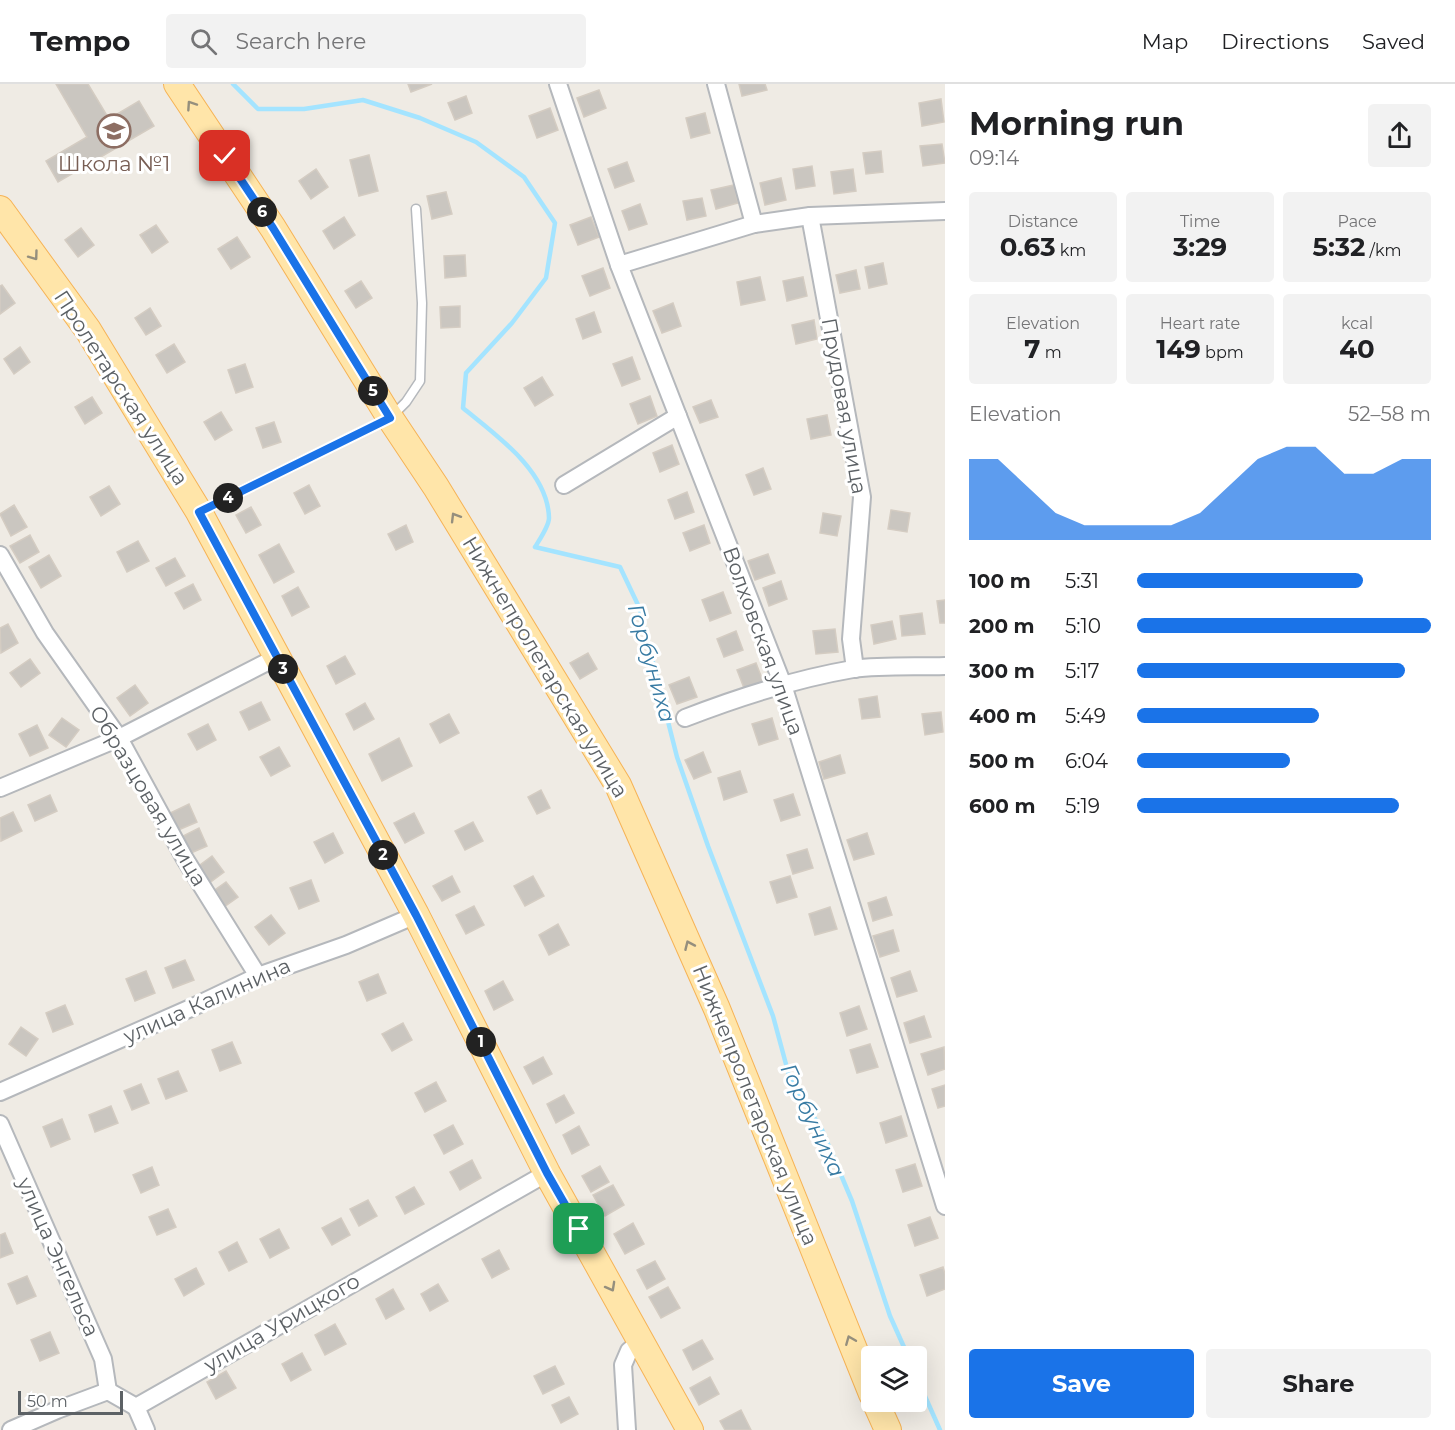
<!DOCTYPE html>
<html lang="en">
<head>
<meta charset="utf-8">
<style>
	body { margin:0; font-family:Montserrat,sans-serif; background:#f2f2f2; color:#202124; height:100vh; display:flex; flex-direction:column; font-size:22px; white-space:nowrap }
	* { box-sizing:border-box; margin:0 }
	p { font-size:20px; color:#757577 }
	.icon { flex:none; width:33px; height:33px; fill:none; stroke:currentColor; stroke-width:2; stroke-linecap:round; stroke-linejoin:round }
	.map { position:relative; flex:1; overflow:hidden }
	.side { display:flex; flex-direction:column; background:#fff; width:510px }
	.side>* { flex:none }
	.tools { position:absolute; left:861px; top:1262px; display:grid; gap:12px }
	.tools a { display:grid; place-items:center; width:66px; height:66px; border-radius:6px; background:#fff; box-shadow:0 6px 24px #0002; font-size:30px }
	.scale { position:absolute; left:18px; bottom:15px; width:105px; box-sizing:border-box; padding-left:6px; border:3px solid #5c6165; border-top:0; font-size:16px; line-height:21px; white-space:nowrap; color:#5c6165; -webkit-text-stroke:4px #fff; paint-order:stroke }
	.pin { position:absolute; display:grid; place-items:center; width:51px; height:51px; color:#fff; margin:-26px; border-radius:12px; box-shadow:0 3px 9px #0006 }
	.km { position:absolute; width:30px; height:30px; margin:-15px; border-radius:50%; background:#222; color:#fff; font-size:16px; line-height:30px; text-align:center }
	.round { display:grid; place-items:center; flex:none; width:63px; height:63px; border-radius:6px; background:#f2f2f2 }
	.summary { display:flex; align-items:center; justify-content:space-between; height:102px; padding:0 24px }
	h1 { font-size:33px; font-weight:700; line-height:45px }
	.metrics { display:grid; grid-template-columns:repeat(3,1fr); gap:9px; height:102px; padding:6px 24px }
	.metrics div { display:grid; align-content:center; border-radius:6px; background:#f2f2f2; text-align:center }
	.metrics b { font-size:26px; font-weight:700 }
	.metrics small { font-size:16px; font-weight:400 }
	.metrics p { font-size:16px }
	.chart { height:168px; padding:12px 24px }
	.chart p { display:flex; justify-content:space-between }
	.chart svg { width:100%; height:108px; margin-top:6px; fill:#1a73e8; opacity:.7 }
	.action { display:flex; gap:12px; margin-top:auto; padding:12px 24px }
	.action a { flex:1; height:69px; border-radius:6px; background:#1a73e8; color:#fff; font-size:24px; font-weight:700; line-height:69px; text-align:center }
	.action a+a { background:#f2f2f2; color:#202124 }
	ul { padding:0 24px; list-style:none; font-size:20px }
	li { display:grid; grid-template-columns:96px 72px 1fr; align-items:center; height:45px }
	li i { height:15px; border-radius:8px; background:#1a73e8 }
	header { display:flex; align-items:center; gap:36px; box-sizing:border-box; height:84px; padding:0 30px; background:#fff; border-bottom:2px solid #e0e0e0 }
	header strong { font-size:28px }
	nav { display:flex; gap:33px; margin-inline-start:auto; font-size:21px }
	.search { width:420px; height:54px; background:#f2f2f2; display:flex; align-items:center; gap:15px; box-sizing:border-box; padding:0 21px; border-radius:6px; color:#757577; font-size:22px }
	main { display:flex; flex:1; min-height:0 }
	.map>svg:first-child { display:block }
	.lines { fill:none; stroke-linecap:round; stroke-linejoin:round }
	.stream { stroke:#a4e4ff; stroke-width:4.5 }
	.building { fill:#cac6c0; stroke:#d4ccc2; stroke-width:1.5 }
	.lane-casing { stroke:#b5b8bc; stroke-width:11 }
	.street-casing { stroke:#b5b8bc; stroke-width:20 }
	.primary-casing { stroke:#f6b356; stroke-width:28 }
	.lane { stroke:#fff; stroke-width:8 }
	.street { stroke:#fff; stroke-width:16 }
	.primary { stroke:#ffe5a9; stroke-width:26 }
	.oneway { stroke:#958f7d }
	.route-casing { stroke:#fff; stroke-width:12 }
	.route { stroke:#1a73e8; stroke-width:8 }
	.labels { text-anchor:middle; stroke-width:6; stroke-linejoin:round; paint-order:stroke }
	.education-label { font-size:21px; fill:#785e54; stroke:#fff }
	.street-label { font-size:21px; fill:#5c6165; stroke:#fff }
	.water-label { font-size:22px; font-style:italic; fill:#387ba3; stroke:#fff }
</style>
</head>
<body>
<header>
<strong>Tempo</strong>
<div class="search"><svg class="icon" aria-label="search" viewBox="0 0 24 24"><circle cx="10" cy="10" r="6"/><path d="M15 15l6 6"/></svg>Search here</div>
<nav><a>Map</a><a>Directions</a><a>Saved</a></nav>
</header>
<main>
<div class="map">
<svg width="945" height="1346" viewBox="0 0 945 1346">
	<rect width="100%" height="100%" fill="#efebe4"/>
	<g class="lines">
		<!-- stream -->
		<g class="stream">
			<path d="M233 0 258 25H304L363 16 420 34 476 58 524 93 555 139 546 194 512 239 466 289 463 324C496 351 548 387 549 434 549 442 540 455 535 463L620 483 639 523 677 673 708 762 773 932 790 995 822 1046 852 1117 890 1232 908 1272"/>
			<polyline points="916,1292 940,1346"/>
		</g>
	</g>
	<!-- building -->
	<g class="building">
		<polygon points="56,0 88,0 109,35 139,17 154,42 58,98 46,77 87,53"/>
		<polygon points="408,0 432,0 411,8"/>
		<polygon points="739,0 765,0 767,6 742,12"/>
		<polygon points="599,6 606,24 584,33 577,14"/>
		<polygon points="466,12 472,29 455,36 448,19"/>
		<polygon points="941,15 944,38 922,42 919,19"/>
		<polygon points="550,24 558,46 537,54 529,32"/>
		<polygon points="705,29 710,49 691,54 686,34"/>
		<polygon points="942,60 945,79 923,82 920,62"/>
		<polygon points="881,67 883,88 866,90 863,69"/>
		<polygon points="369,71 378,107 359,112 350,76"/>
		<polygon points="627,78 634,97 615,104 608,85"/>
		<polygon points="812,82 815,102 796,105 793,85"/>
		<polygon points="316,85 328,103 311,115 299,97"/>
		<polygon points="853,85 856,107 834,110 831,88"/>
		<polygon points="781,94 786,116 765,121 760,99"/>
		<polygon points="734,101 738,119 716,125 711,106"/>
		<polygon points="446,108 452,130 432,135 427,112"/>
		<polygon points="702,114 706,132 687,136 683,117"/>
		<polygon points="640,120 647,140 629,146 622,127"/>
		<polygon points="344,133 355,151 334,165 323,147"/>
		<polygon points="591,133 599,153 578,161 570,141"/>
		<polygon points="156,141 168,158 152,169 140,151"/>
		<polygon points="81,144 94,161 78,173 65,156"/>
		<polygon points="237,153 250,173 231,185 218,165"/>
		<polygon points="465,171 466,192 445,194 444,172"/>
		<polygon points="883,179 887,200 869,204 865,183"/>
		<polygon points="603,184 610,204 590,212 582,192"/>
		<polygon points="856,186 860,205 840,209 836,191"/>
		<polygon points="760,193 765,216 741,221 737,198"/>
		<polygon points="803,193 807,212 787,217 783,197"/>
		<polygon points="361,197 372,214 356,224 345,207"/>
		<polygon points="2,201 15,219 0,230 0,202"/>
		<polygon points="673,219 681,242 662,249 653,227"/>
		<polygon points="460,222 460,243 441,244 440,223"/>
		<polygon points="150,224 161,242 146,251 135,234"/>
		<polygon points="594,228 601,248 583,255 576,235"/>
		<polygon points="814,236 817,255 796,260 792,241"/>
		<polygon points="174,260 185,278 167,289 156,271"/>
		<polygon points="20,263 30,278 14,290 4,275"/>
		<polygon points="632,273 640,295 622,302 613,280"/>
		<polygon points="245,280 253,303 236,309 228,286"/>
		<polygon points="542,293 553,311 535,322 524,304"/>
		<polygon points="650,312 657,332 638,340 630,320"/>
		<polygon points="92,313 102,329 85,340 75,323"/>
		<polygon points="711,316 718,333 700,339 693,323"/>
		<polygon points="221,328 232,346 215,356 204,338"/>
		<polygon points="827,331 831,351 811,355 807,335"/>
		<polygon points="274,338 281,358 263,364 256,344"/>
		<polygon points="672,361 679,380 660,388 653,369"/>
		<polygon points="763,384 771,405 754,411 746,391"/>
		<polygon points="309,401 320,422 305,430 294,409"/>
		<polygon points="109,402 120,420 101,432 90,413"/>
		<polygon points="687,408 694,428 675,435 668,416"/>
		<polygon points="14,421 27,443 11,452 0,430"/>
		<polygon points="251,423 261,441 246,449 236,431"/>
		<polygon points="891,426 910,429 907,448 888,445"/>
		<polygon points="823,429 841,432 837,452 820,449"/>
		<polygon points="406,441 413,458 396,466 388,450"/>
		<polygon points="704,441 710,459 690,467 683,449"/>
		<polygon points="30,451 39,468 20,479 10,462"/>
		<polygon points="138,457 149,477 127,488 117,468"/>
		<polygon points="279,460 294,488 274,499 259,471"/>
		<polygon points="768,470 775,489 755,496 748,477"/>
		<polygon points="49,471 61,492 41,504 29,483"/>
		<polygon points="175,474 185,492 166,502 156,484"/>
		<polygon points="781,497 787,515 769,522 763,504"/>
		<polygon points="193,500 201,516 184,525 175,509"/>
		<polygon points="298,503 309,523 292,532 282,512"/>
		<polygon points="723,508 731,529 710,537 702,516"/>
		<polygon points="945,516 945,539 940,539 937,517"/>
		<polygon points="922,529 925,550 902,552 900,532"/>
		<polygon points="892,537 896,555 874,560 871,541"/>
		<polygon points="8,540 18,559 1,569 0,544"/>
		<polygon points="835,545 838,568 816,570 813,547"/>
		<polygon points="736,547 743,566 724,573 717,555"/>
		<polygon points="588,569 597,585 580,595 570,579"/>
		<polygon points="345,572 355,590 336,600 327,582"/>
		<polygon points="30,575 40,589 21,603 10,589"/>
		<polygon points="756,579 763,597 744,604 737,586"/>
		<polygon points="689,593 697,613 677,620 669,601"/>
		<polygon points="135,601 148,619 130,632 117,614"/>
		<polygon points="877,612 880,633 862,635 859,615"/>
		<polygon points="261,618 270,636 249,646 240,628"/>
		<polygon points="365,619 374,635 354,646 346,630"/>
		<polygon points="941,628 943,648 925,651 922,630"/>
		<polygon points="449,630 459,649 440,659 430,640"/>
		<polygon points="62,634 79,646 66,663 49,651"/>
		<polygon points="772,634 778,655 759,661 752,640"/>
		<polygon points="208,640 216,656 197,666 188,650"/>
		<polygon points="37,641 48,664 30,672 19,650"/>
		<polygon points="399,654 412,682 382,697 369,670"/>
		<polygon points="279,663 290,682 271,692 260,673"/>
		<polygon points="703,668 711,688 694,695 685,676"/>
		<polygon points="840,671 845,689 824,695 819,678"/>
		<polygon points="740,687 747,708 724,716 718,694"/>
		<polygon points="541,706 550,724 537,730 528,713"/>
		<polygon points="793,710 800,731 781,737 774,716"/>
		<polygon points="50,711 57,727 35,737 28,721"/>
		<polygon points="189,720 197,738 176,747 168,730"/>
		<polygon points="13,728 22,747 1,757 0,734"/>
		<polygon points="414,729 424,749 405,759 394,739"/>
		<polygon points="473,738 483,757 465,766 455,747"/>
		<polygon points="199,744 207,762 191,769 183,752"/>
		<polygon points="333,749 343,769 325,779 314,758"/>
		<polygon points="867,749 874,770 854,776 847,756"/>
		<polygon points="807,765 813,784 793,790 787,771"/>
		<polygon points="212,772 224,788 208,800 196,784"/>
		<polygon points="452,792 460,808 442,817 433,802"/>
		<polygon points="533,792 544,812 525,822 514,802"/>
		<polygon points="790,792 797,813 777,819 770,798"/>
		<polygon points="311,796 319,817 299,825 290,804"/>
		<polygon points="226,798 238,813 224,823 212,808"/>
		<polygon points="886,813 892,831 873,837 868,819"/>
		<polygon points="474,822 484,841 466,850 456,831"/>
		<polygon points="830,823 837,845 815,851 809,830"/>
		<polygon points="271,831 285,849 269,861 255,843"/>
		<polygon points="558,840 569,861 549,871 539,851"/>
		<polygon points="893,846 899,867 880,873 873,852"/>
		<polygon points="185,876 194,896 173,904 165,884"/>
		<polygon points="146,887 155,909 135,917 126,895"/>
		<polygon points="910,887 917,907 897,913 891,894"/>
		<polygon points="378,890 386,909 367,917 359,898"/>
		<polygon points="503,897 513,916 494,926 485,907"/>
		<polygon points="65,921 73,940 53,948 46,929"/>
		<polygon points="859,922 867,945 847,952 840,929"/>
		<polygon points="924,932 931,953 910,959 904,939"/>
		<polygon points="403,939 412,956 392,967 382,950"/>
		<polygon points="21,943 38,955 26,972 9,960"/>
		<polygon points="232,958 241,979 220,987 212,966"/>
		<polygon points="870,960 878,983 857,989 850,966"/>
		<polygon points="944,963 945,985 928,991 921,970"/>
		<polygon points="543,973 552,990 533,1000 524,983"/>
		<polygon points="178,987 187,1007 166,1015 158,995"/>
		<polygon points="436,998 446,1017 425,1028 415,1009"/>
		<polygon points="141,1000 149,1019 132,1026 124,1007"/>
		<polygon points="945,1001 945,1022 938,1024 932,1005"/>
		<polygon points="564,1011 574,1029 556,1039 547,1020"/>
		<polygon points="111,1022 118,1039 95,1048 89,1031"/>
		<polygon points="901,1032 907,1052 886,1059 880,1039"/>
		<polygon points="62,1035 70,1055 51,1063 43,1043"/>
		<polygon points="453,1041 463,1060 444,1070 434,1051"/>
		<polygon points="579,1042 589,1061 572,1070 563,1051"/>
		<polygon points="472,1076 481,1094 460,1106 450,1088"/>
		<polygon points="915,1080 922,1102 903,1108 896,1086"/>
		<polygon points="600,1082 609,1098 591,1108 582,1092"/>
		<polygon points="152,1083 159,1101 141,1109 133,1091"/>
		<polygon points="613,1101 624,1121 605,1132 593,1111"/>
		<polygon points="414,1103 424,1120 405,1130 396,1113"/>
		<polygon points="368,1116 377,1132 359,1142 350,1125"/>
		<polygon points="168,1125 176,1143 157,1151 149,1133"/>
		<polygon points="930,1133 938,1154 915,1162 908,1141"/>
		<polygon points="341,1134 350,1151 332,1161 322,1144"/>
		<polygon points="633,1139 644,1160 625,1170 614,1150"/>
		<polygon points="279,1145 289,1164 270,1174 260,1155"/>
		<polygon points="5,1149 13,1169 0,1174 0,1151"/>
		<polygon points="237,1158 247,1178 229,1187 219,1168"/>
		<polygon points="499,1166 509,1185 492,1194 482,1175"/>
		<polygon points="655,1177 665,1195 647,1205 637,1186"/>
		<polygon points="943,1183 945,1190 945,1205 927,1212 920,1191"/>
		<polygon points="196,1184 204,1200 184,1212 175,1195"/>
		<polygon points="27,1192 36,1212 17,1220 8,1200"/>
		<polygon points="438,1200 448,1217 430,1227 421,1210"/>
		<polygon points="668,1203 680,1224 661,1234 649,1213"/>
		<polygon points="393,1205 404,1225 386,1235 376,1215"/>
		<polygon points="335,1240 346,1260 325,1271 315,1251"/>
		<polygon points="50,1248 59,1269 40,1277 31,1256"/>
		<polygon points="702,1256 713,1275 693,1286 683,1266"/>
		<polygon points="302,1269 311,1286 291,1297 282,1280"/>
		<polygon points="555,1282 564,1300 543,1310 534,1292"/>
		<polygon points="226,1287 236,1304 216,1315 207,1298"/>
		<polygon points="710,1293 719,1310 699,1321 690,1304"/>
		<polygon points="569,1313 578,1330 561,1339 552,1321"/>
		<polygon points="741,1326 751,1346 725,1346 720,1337"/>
	</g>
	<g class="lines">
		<!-- lane casing -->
		<g class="lane-casing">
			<polyline id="lane" points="202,426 390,334 406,318 420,297 422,219 416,125"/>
		</g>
		<!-- street casing -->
		<g class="street-casing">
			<g id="street">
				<polyline points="558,0 619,181 783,601 945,1122"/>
				<polyline points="716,0 754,140"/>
				<polyline points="810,132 862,413 851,555 855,585"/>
				<polyline points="619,181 754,140 810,132 945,127"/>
				<polyline points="564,401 678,332"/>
				<polyline points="0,471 45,549 119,654 185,775 258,892"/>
				<path d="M685 634C739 613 795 595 853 585 882 581 915 583 945 582"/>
				<polyline points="0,704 119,654 277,573"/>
				<polyline points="0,1008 193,923 258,892 346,861 416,831"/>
				<polyline points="0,1040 103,1275 108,1307"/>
				<polyline points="136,1323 146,1346"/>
				<polyline points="11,1346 57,1326 108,1307 136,1323 547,1089"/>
				<polyline points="627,1346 623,1281 629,1267 641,1257"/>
			</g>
		</g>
		<!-- primary casing -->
		<g class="primary-casing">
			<g id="primary">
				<polyline points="177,0 273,144 390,334 436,403 618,701 717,925 872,1310"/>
				<polyline points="0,125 88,246 199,428 416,831 547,1089 690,1346"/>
				<polyline points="875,1317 888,1346"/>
			</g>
		</g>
		<!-- lane -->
		<use href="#lane" class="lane"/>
		<!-- street -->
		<use href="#street" class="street"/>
		<!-- primary -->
		<use href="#primary" class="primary"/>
	</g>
	<!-- one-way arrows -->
	<defs><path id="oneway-chevron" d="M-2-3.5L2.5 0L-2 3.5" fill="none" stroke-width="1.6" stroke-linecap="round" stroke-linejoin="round" transform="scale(1.5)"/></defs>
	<g class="oneway">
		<use href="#oneway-chevron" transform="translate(191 21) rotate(-124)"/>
		<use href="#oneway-chevron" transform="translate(34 172) rotate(54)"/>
		<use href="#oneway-chevron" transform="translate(455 433) rotate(-121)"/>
		<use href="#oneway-chevron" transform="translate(689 861) rotate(-114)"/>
		<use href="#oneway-chevron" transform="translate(611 1203) rotate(61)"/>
		<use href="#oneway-chevron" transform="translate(850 1256) rotate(-112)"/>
	</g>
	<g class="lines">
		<!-- route casing -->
		<g class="route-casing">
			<polyline id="route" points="225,72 273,144 390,334 199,428 416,831 547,1089 579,1145"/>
		</g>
		<!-- route -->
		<use href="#route" class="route"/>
	</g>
	<!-- icons -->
	<defs>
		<g id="school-ring" transform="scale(1.725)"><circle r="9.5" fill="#fff" stroke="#8d6e63" stroke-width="1.5"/><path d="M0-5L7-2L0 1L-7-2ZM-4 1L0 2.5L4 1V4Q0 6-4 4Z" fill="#8d6e63"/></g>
	</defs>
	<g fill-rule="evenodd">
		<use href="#school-ring" x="114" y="47"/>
	</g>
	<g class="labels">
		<!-- education labels -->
		<g class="education-label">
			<text x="114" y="87">Школа №1</text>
		</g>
		<!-- street labels -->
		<g class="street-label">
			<text transform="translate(121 304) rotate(57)" y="7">Пролетарская улица</text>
			<text transform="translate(844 322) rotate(80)" y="7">Прудовая улица</text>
			<text transform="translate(763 557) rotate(70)" y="7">Волховская улица</text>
			<text transform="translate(545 583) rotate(59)" y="7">Нижнепролетарская улица</text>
			<text transform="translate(148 712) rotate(59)" y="7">Образцовая улица</text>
			<text transform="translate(207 917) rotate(-24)" y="7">улица Калинина</text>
			<text transform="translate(755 1021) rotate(68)" y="7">Нижнепролетарская улица</text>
			<text transform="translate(58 1173) rotate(66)" y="7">улица Энгельса</text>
			<text transform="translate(282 1239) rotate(-30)" y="7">улица Урицкого</text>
		</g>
		<!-- water labels -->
		<g class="water-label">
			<text transform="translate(652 579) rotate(74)" y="8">Горбуниха</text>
			<text transform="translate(813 1036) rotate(65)" y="8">Горбуниха</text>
		</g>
	</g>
</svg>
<div class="tools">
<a><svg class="icon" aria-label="layers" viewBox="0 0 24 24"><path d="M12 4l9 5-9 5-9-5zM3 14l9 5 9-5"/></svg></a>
</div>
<div class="scale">50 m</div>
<div class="pin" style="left:579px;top:1145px;background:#1e9e55"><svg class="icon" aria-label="arrive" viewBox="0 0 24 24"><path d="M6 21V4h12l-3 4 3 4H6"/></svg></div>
<div class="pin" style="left:225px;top:72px;background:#d93025"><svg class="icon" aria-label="check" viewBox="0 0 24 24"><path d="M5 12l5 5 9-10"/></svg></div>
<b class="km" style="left:481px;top:958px">1</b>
<b class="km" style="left:383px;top:771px">2</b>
<b class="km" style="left:283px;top:585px">3</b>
<b class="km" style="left:228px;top:414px">4</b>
<b class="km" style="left:373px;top:307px">5</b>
<b class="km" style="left:262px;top:128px">6</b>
</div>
<section class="side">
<div class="summary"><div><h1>Morning run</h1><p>09:14</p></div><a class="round"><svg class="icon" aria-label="share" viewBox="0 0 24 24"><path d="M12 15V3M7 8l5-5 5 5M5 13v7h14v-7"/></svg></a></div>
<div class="metrics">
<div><p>Distance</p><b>0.63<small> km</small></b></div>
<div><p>Time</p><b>3:29</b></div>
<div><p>Pace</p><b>5:32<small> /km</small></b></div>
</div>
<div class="metrics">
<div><p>Elevation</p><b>7<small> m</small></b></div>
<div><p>Heart rate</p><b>149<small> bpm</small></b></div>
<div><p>kcal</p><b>40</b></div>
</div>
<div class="chart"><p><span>Elevation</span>52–58 m</p>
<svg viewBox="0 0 160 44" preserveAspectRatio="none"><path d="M0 44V11L10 11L20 22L30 33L40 38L50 38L60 38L70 38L80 33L90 22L100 11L110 6L120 6L130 17L140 17L150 11L160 11V44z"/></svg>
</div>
<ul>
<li><b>100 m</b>5:31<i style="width:77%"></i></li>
<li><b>200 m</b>5:10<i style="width:100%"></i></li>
<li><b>300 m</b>5:17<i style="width:91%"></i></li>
<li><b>400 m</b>5:49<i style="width:62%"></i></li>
<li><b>500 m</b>6:04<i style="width:52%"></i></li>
<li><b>600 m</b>5:19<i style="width:89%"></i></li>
</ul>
<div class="action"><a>Save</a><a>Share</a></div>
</section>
</main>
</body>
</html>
